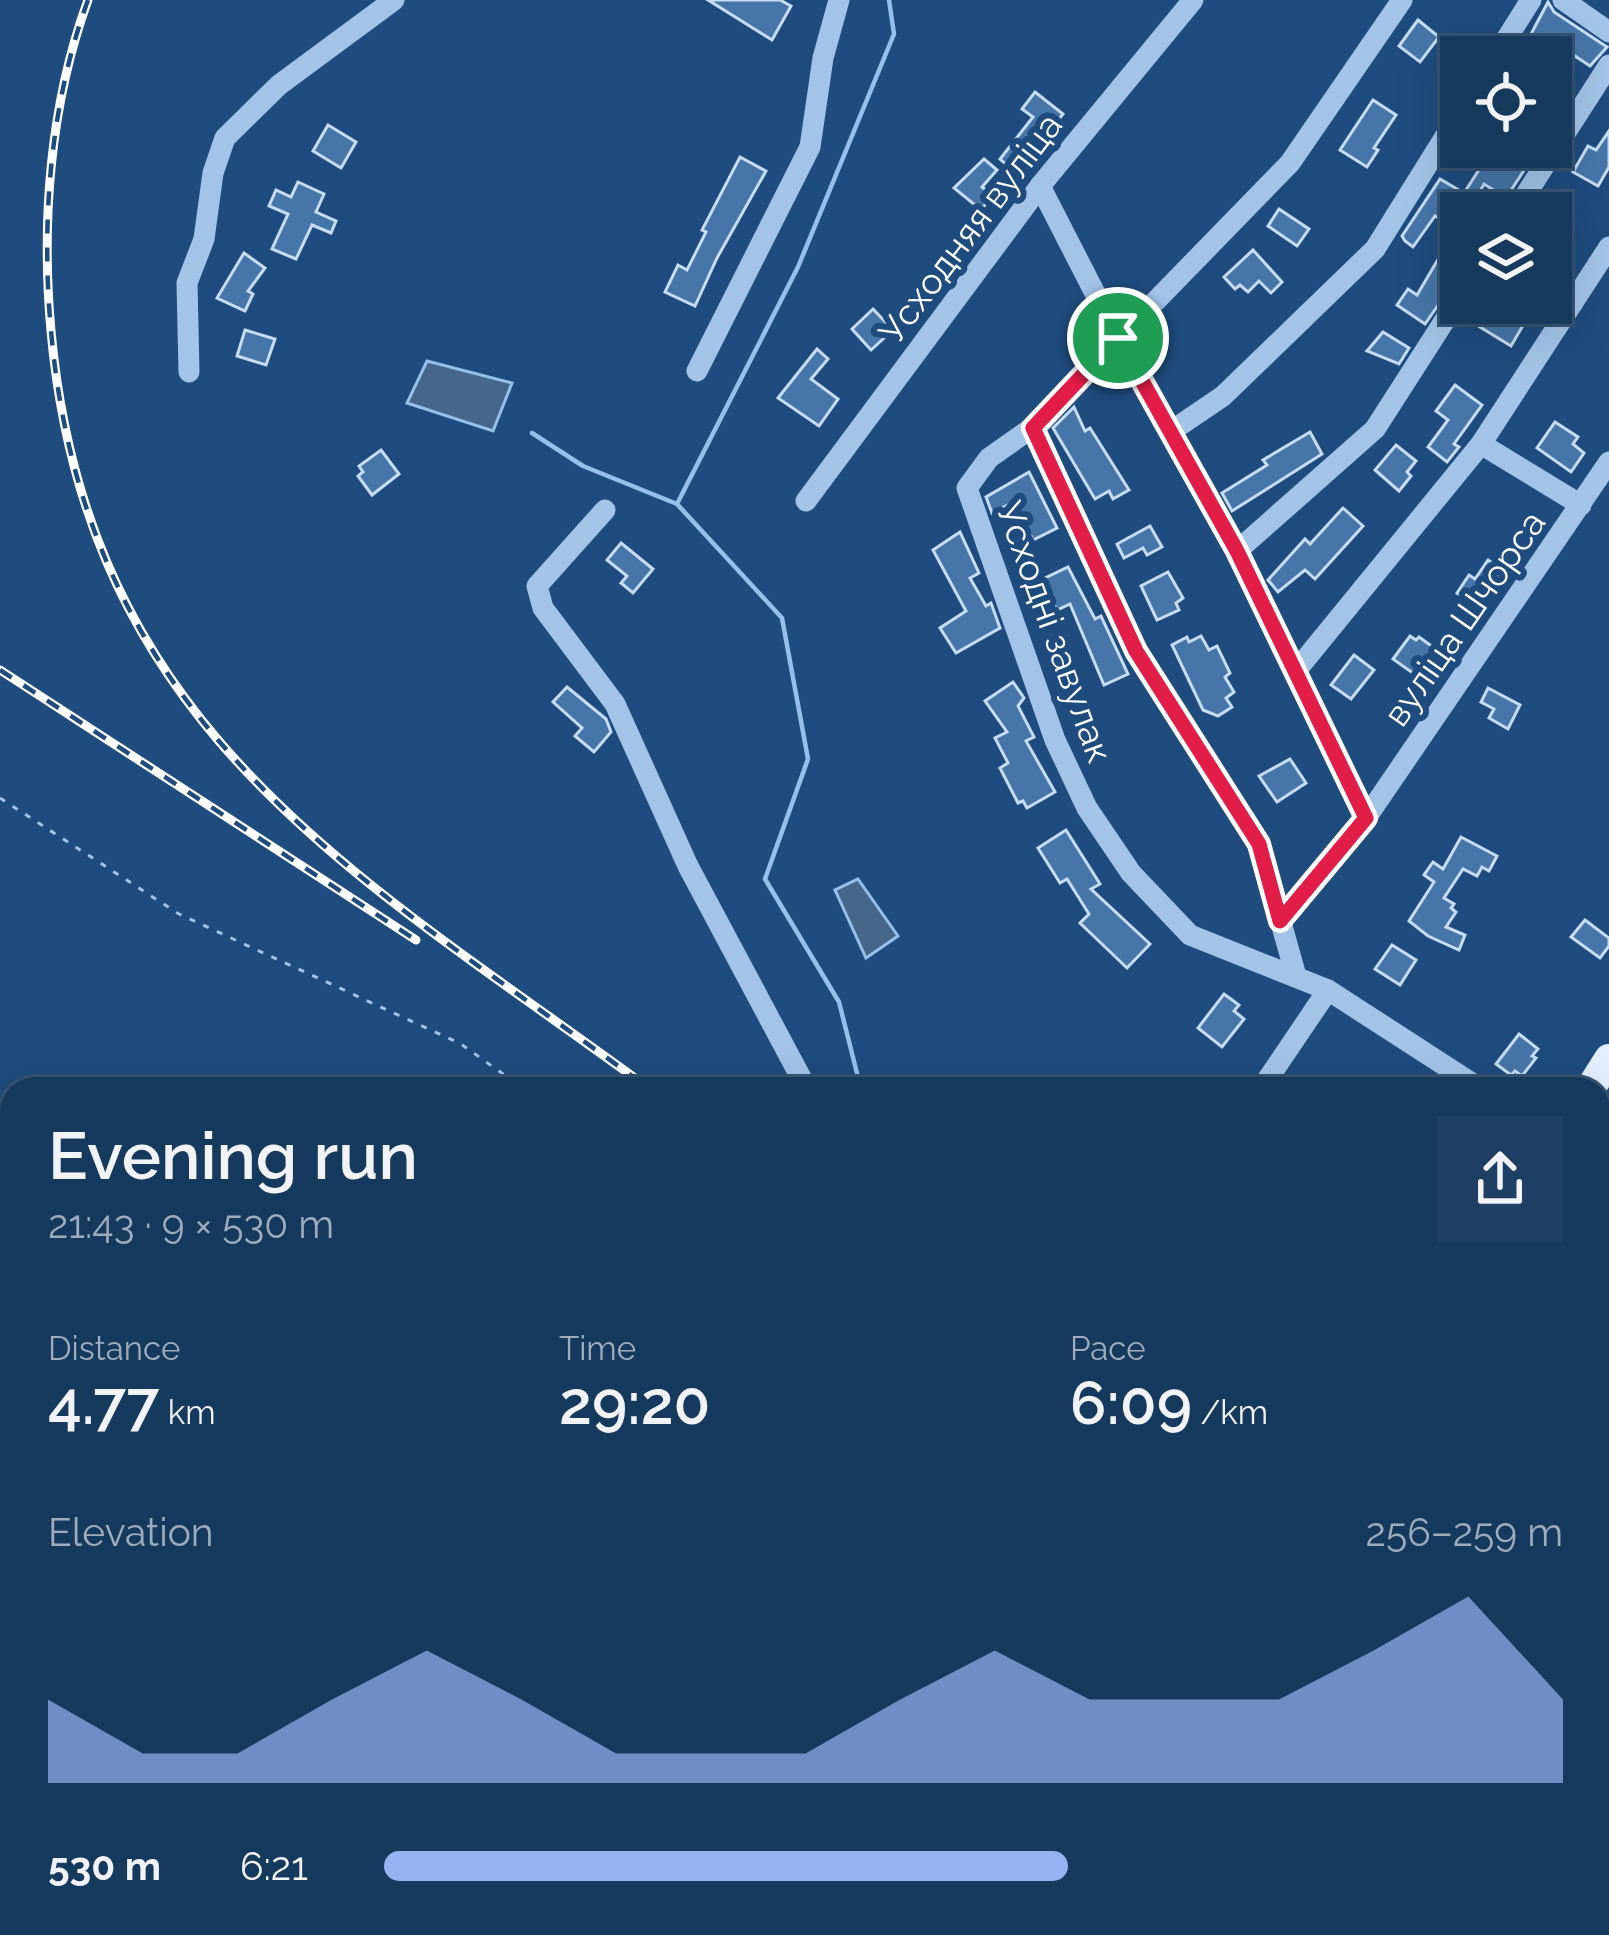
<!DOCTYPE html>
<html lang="en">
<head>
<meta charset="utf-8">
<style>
	body { margin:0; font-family:Raleway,sans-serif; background:#1f4064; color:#f1f3f6; height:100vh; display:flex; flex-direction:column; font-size:45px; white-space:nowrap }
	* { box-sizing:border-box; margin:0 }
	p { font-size:39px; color:#9eacbc }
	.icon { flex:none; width:66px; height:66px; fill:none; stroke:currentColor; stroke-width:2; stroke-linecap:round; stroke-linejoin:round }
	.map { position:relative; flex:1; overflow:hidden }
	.details { position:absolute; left:0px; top:1077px; width:1611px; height:858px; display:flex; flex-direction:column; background:#16395e; border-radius:36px 36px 0 0; box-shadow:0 12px 48px #0002,0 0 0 3px #355373 }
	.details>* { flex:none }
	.buttons { position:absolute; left:1440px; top:36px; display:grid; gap:24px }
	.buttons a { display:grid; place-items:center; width:132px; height:132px; border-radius:0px; background:#16395e; box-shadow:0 12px 48px #0002,0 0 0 3px #355373; font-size:60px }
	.pin { position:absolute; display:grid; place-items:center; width:102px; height:102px; color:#fff; margin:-51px; border:6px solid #fff; border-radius:50%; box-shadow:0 3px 12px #0007 }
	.round { display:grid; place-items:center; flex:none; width:126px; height:126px; border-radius:0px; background:#1f4064 }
	.overview { display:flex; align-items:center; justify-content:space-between; height:204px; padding:0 48px }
	h1 { font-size:66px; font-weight:600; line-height:90px }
	.stats { display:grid; grid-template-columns:repeat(3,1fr); gap:18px; height:204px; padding:12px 48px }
	.stats div { display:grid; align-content:center }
	.stats b { font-size:60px; font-weight:600 }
	.stats small { font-size:33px; font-weight:400 }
	.stats p { font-size:33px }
	.chart { height:336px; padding:24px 48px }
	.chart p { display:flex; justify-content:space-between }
	.chart svg { width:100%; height:216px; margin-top:12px; fill:#95b2f1; opacity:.7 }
	ul { padding:0 48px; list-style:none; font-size:39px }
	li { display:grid; grid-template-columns:192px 144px 1fr; align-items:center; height:90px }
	li i { height:30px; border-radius:15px; background:#95b2f1 }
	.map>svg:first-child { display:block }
	.green { fill:#30669d }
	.water { fill:#45678c; stroke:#94c0ea; stroke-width:3 }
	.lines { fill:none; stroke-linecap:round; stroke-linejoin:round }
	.stream { stroke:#94c0ea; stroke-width:4.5 }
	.building { fill:#4676a8; stroke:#c5ddf6; stroke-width:3 }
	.path { stroke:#a1c4e8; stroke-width:3; stroke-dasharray:6 9; stroke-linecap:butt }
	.minor { stroke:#a1c4e8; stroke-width:21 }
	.major { stroke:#e3effe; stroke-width:30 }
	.rail-casing { stroke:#fff; stroke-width:9 }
	.rail { stroke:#1e4c7e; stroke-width:4.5; stroke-dasharray:14; stroke-linecap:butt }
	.route-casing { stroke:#fff; stroke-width:24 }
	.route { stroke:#e11d48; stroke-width:15 }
	.labels { text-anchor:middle; stroke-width:12; stroke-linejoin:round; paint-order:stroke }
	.street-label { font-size:36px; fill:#fff; stroke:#1e4c7e }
</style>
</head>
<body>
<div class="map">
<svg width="1609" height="1935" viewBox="0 0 1609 1935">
	<rect width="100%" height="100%" fill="#1e4c7e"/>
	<!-- green -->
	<polygon class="green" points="1599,1759 1609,1766 1609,1935 1501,1935 1503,1923 1599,1923"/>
	<!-- water -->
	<g class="water">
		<polygon points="427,361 512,383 493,431 407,403"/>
		<polygon points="858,879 898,936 866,958 835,890"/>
	</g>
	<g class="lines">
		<!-- stream -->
		<g class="stream">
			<polyline points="532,433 583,466 677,504 782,618 808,759 765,879 839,1002 861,1089"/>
			<polyline points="677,504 798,267 894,34 889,0"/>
			<polyline points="0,1374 12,1368"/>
			<polyline points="1599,1482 1609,1488"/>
			<polyline points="0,1883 12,1891"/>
			<polyline points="61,1923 80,1935"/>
		</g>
	</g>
	<!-- building -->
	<g class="building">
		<polygon points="708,0 780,0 791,6 772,40"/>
		<polygon points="1548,2 1554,12 1607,47 1590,66 1575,56 1572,60 1531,34"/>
		<polygon points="1418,20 1439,37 1420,62 1399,46"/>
		<polygon points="1035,92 1063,114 1017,174 1000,159 1033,117 1022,109"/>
		<polygon points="1373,100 1396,115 1374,148 1378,150 1367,167 1340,150"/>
		<polygon points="328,125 356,142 341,168 313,151"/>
		<polygon points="1609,131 1609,167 1598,186 1573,172 1588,146 1596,150"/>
		<polygon points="1519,147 1534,155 1506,198 1484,184 1468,213 1461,213 1461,231 1435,216 1413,247 1405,241 1402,236 1440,179 1464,193 1491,151 1511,164"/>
		<polygon points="740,157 766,171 717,258 695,306 665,292 678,265 687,270 706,232 702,230"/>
		<polygon points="984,159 997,170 982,187 993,195 981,210 954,188"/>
		<polygon points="298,182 324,194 316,212 336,221 331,233 312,225 296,259 272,249 288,214 269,206 276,190 291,197"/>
		<polygon points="1279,209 1309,229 1297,246 1268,226"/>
		<polygon points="1253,250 1282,282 1271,293 1259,281 1248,292 1240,285 1235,289 1224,277"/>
		<polygon points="244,253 265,268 248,291 253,294 245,311 217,298"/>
		<polygon points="1440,256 1461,268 1461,272 1425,324 1397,305 1408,289 1417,295"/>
		<polygon points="1488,303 1525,322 1511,346 1475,324"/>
		<polygon points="873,309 893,330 871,350 852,329"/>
		<polygon points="245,330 275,339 266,365 237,356"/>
		<polygon points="1383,332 1409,348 1399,364 1367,351"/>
		<polygon points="817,349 828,359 811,379 838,399 819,426 778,398"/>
		<polygon points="1455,385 1482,405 1454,444 1459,447 1447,462 1428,447 1448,420 1436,411"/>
		<polygon points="1074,407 1085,431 1090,428 1129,490 1113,499 1109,491 1095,499 1053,428"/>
		<polygon points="1555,422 1578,437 1573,444 1584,453 1571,472 1537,448"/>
		<polygon points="1310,432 1322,454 1232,511 1222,493 1267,465 1263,460"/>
		<polygon points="1396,445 1416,461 1407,472 1411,476 1399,491 1375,470"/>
		<polygon points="381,450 399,474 372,495 358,476 363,472 359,466"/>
		<polygon points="1029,472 1057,528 1033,540 1014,502 992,513 986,497"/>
		<polygon points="1343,508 1363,526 1315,579 1305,570 1278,592 1268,580 1305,539 1310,544"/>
		<polygon points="1150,526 1162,547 1147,555 1143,548 1124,558 1117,544"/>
		<polygon points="960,532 979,573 970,578 986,606 991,603 1000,628 956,653 940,628 966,611 933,550"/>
		<polygon points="621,543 653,569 633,593 621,583 627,576 607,560"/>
		<polygon points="1488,560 1505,572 1484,604 1480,601 1476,606 1457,593 1469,575 1475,579"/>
		<polygon points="1068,567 1095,619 1101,616 1128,674 1104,685 1070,604 1057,610 1041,580"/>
		<polygon points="1168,572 1183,598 1176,603 1179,610 1157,620 1141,586"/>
		<polygon points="1201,636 1209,650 1217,646 1230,673 1225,677 1234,692 1226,698 1232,707 1218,716 1203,710 1172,645 1187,637 1189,642"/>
		<polygon points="1410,636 1416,640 1419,637 1440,652 1421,679 1393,659"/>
		<polygon points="1354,655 1374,670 1351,699 1331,685"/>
		<polygon points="1013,682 1024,698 1018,706 1034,737 1026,741 1055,792 1027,808 1023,801 1018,803 1000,768 1008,763 995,738 1007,732 985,701"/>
		<polygon points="567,687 606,719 611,732 594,752 575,736 582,728 553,702"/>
		<polygon points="1488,688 1520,705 1508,729 1489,718 1494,709 1481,702"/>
		<polygon points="1290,759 1306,783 1277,802 1259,776"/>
		<polygon points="1066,830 1100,884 1091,889 1150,944 1127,968 1080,923 1089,914 1067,879 1060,883 1038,848"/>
		<polygon points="1461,837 1497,856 1489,871 1482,867 1477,876 1463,869 1444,898 1454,904 1451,908 1456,912 1446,927 1465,935 1459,950 1428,936 1409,921 1434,882 1424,875 1433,862 1443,869"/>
		<polygon points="1585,920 1609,938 1609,946 1600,958 1571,937"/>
		<polygon points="1392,945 1416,960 1400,985 1375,969"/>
		<polygon points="1224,994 1239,1005 1234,1011 1244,1019 1222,1047 1198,1028"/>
		<polygon points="1519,1034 1538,1049 1532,1056 1536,1058 1522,1076 1515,1071 1511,1075 1496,1064"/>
	</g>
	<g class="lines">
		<!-- path -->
		<g class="path">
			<polyline points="0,798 179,914 461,1044 524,1089"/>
			<polyline points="1599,1861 1609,1861"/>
		</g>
		<!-- minor -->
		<g class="minor">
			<polyline points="1402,0 1290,163 1033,427 989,458 967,488 1055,740 1087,808 1131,873 1190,935 1328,990 1481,1089"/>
			<polyline points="1563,0 1609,32"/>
			<polyline points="1495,57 1531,0"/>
			<polyline points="1040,186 1118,338 1237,551 1366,818"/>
			<polyline points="1514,213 1609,65"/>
			<polyline points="697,371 810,147 823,58 839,0"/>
			<polyline points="189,372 187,283 204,239 213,173 225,138 279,85 394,0"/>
			<polyline points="1033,427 1136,651 1259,844 1296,976"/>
			<polyline points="1170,432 1223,396 1375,249 1461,111"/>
			<polyline points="1481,444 1581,505"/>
			<polyline points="806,501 1040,186 1193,0"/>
			<polyline points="605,510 537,586 543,608 615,704 688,866 807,1089"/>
			<polyline points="1237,551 1375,429 1461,295"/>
			<polyline points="1295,672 1481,444 1609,247"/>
			<polyline points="1280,921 1366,818 1609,462"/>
			<polyline points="1261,1089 1328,990"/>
			<polyline points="1599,1424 1609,1430"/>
			<polyline points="1599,1455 1609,1463"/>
			<polyline points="1599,1747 1609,1754"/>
			<polyline points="638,1935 644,1923"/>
			<polyline points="1325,1935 1326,1923"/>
		</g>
		<!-- major -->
		<g class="major">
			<polyline points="1590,1089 1609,1059"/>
			<polyline points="1047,1935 1055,1923"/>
		</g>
		<!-- rail casing -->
		<g class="rail-casing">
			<g id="rail">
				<path d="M88 0C50 104 41 221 51 331 87 732 358 875 650 1089"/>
				<polyline points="0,670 416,940"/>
				<polyline points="1599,1694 1609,1700"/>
			</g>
		</g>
		<!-- rail -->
		<use href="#rail" class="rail"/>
	</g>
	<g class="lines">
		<!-- route casing -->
		<g class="route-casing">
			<polygon id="route" points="1118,338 1237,551 1366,818 1280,921 1259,844 1136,651 1033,428"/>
		</g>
		<!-- route -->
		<use href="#route" class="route"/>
	</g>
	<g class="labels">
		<!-- street labels -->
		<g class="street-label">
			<text transform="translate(970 228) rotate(-53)" y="13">Усходняя вуліца</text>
			<text transform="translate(1464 618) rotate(-55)" y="13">вуліца Шчорса</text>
			<text transform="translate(1055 632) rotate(70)" y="13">Усходні завулак</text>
		</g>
	</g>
</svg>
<div class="buttons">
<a><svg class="icon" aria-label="locate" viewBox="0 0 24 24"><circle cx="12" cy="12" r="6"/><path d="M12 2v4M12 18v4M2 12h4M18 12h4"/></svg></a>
<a><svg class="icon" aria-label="layers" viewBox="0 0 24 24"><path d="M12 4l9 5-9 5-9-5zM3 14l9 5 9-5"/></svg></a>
</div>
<div class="pin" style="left:1118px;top:338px;background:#1e9e55"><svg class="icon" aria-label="arrive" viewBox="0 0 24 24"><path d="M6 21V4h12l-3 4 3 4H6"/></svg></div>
<section class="details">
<div class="overview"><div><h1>Evening run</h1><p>21:43 · 9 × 530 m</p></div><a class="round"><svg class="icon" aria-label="share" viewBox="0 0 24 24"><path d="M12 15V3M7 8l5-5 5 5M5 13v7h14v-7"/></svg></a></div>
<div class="stats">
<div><p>Distance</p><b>4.77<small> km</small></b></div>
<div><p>Time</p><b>29:20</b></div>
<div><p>Pace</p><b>6:09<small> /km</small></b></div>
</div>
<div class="chart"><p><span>Elevation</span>256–259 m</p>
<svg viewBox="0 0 160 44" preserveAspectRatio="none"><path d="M0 44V27L10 38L20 38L30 27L40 17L50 27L60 38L70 38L80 38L90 27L100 17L110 27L120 27L130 27L140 17L150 6L160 27V44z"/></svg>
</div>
<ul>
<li><b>530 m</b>6:21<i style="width:58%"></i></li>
</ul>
</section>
</div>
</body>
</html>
